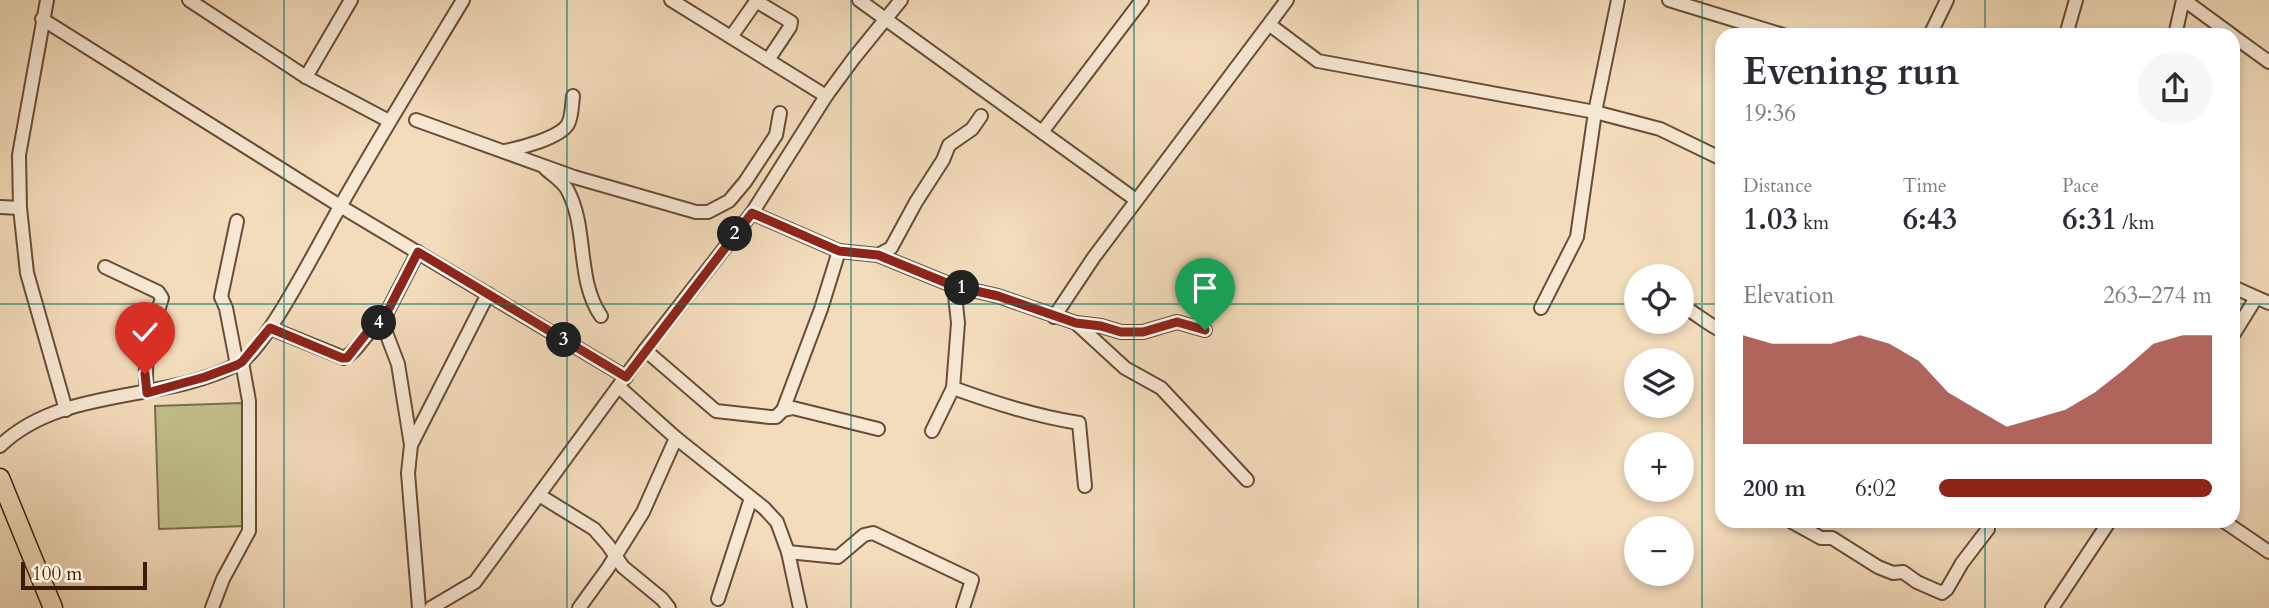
<!DOCTYPE html>
<html lang="en">
<head>
<meta charset="utf-8">
<style>
	body { margin:0; font-family:Cardo,serif; background:#f7f7f7; color:#2b2b33; height:100vh; display:flex; flex-direction:column; font-size:26px; white-space:nowrap }
	* { box-sizing:border-box; margin:0 }
	p { font-size:23px; color:#7c7c81 }
	.icon { flex:none; width:38px; height:38px; fill:none; stroke:currentColor; stroke-width:2; stroke-linecap:round; stroke-linejoin:round }
	.map { position:relative; flex:1; overflow:hidden }
	.details { position:absolute; left:1715px; top:28px; width:525px; height:500px; display:flex; flex-direction:column; background:#fff; border-radius:21px; box-shadow:0 4px 10px #0003 }
	.details>* { flex:none }
	.controls { position:absolute; left:1624px; top:264px; display:grid; gap:14px }
	.controls a { display:grid; place-items:center; width:70px; height:70px; border-radius:50%; background:#fff; box-shadow:0 4px 10px #0003; font-size:35px }
	.scale { position:absolute; left:21px; bottom:18px; width:126px; box-sizing:border-box; padding-left:7px; border:4px solid #3b1e08; border-top:0; font-size:19px; line-height:24px; white-space:nowrap; color:#3b1e08; -webkit-text-stroke:5px #f7e8d3; paint-order:stroke }
	.pin { position:absolute; display:grid; place-items:center; width:60px; height:60px; color:#fff; margin:-72px -30px; border-radius:50% 50% 50% 0; rotate:-45deg; box-shadow:0 0 7px #0007 }
	.pin .icon { rotate:45deg }
	.km { position:absolute; width:35px; height:35px; margin:-18px; border-radius:50%; background:#222; color:#fff; font-size:19px; line-height:35px; text-align:center }
	.round { display:grid; place-items:center; flex:none; width:74px; height:74px; border-radius:37px; background:#f7f7f7 }
	.headline { display:flex; align-items:center; justify-content:space-between; height:119px; padding:0 28px }
	h1 { font-size:38px; font-weight:700; line-height:52px }
	.metrics { display:grid; grid-template-columns:repeat(3,1fr); gap:10px; height:119px; padding:7px 28px }
	.metrics div { display:grid; align-content:center }
	.metrics b { font-size:30px; font-weight:700 }
	.metrics small { font-size:19px; font-weight:400 }
	.metrics p { font-size:19px }
	.chart { height:196px; padding:14px 28px }
	.chart p { display:flex; justify-content:space-between }
	.chart svg { width:100%; height:126px; margin-top:7px; fill:#8f2418; opacity:.7 }
	ul { padding:0 28px; list-style:none; font-size:23px }
	li { display:grid; grid-template-columns:112px 84px 1fr; align-items:center; height:52px }
	li i { height:18px; border-radius:9px; background:#8f2418 }
	.map>svg:first-child { display:block }
	.pitch { fill:#c0bf8c; stroke:#7e6e4a; stroke-width:2 }
	.lines { fill:none; stroke-linecap:round; stroke-linejoin:round }
	.minor-casing { stroke:#694e35; stroke-width:16 }
	.highway-casing { stroke:#3b1e08; stroke-width:21 }
	.minor { stroke:#f7e8d3; stroke-width:12 }
	.highway { stroke:#f3dcbb; stroke-width:18 }
	.route-casing { stroke:#fff; stroke-width:14 }
	.route { stroke:#8f2418; stroke-width:9 }
	.grid { fill:none; stroke:#0f766e; stroke-width:2; stroke-opacity:0.55 }
</style>
</head>
<body>
<div class="map">
<svg width="2269" height="608" viewBox="0 0 2269 608">
	<rect width="100%" height="100%" fill="#f3dcbb"/>
	<filter id="stains"><feTurbulence type="fractalNoise" baseFrequency=".00286" numOctaves="4"/><feColorMatrix values="0 0 0 0 .2 0 0 0 0 .09 0 0 0 0 .02 0 0 0 .5 -.17"/></filter>
	<radialGradient id="worn" r=".72"><stop offset=".6" stop-color="#630" stop-opacity="0"/><stop offset="1" stop-color="#630" stop-opacity=".3"/></radialGradient>
	<!-- pitch -->
	<polygon class="pitch" points="242,403 246,526 159,529 155,406"/>
	<g class="lines">
		<!-- minor casing -->
		<g class="minor-casing">
			<g id="minor">
				<polyline points="47,0 19,155 20,208 27,273 66,410"/>
				<polyline points="189,0 306,77 389,121"/>
				<polyline points="671,0 826,96"/>
				<polyline points="859,0 1136,200"/>
				<polyline points="1669,0 1783,35"/>
				<polyline points="2184,0 2232,35"/>
				<polyline points="756,1 791,22 790,27 768,60"/>
				<polyline points="42,19 340,206 626,377"/>
				<polyline points="1270,25 1318,61 1595,112 1660,129 1722,159"/>
				<polyline points="1930,35 1947,0"/>
				<polyline points="2066,35 2076,0"/>
				<polyline points="2175,35 2183,0"/>
				<polyline points="2233,36 2269,62"/>
				<polyline points="731,37 757,0"/>
				<polyline points="306,77 351,0"/>
				<polyline points="416,120 574,177 696,212 708,212 729,201 745,182 776,135 780,113"/>
				<polyline points="1042,132 1142,0"/>
				<path d="M505 151C520 148 560 138 568 124 572 117 572 104 573 96"/>
				<path d="M545 168C552 175 564 182 568 191 588 229 576 280 601 316"/>
				<polyline points="0,207 20,208"/>
				<polyline points="752,213 839,251 878,255 954,286 998,296 1076,323 1125,368 1161,388 1247,480"/>
				<polyline points="878,255 891,248 916,202 943,160 949,145 972,129 981,116"/>
				<path d="M105 267 158 292 162 298C151 333 143 355 147 392"/>
				<polyline points="2233,287 2269,303"/>
				<path d="M1682 306C1696 313 1707 324 1722 331"/>
				<polyline points="1541,308 1577,237 1595,112 1618,0"/>
				<polyline points="1054,317 1094,257 1287,0"/>
				<polyline points="1076,323 1101,326 1121,332 1143,332 1177,322 1205,330"/>
				<path d="M270 328 344 358C358 352 365 331 382 322"/>
				<polyline points="2233,335 2256,298"/>
				<polyline points="645,350 716,411 770,417 776,417 783,410 793,408 878,429"/>
				<polyline points="237,365 226,308 221,297 237,221"/>
				<polyline points="619,387 676,438 764,508 777,522 788,552 800,608"/>
				<path d="M953 388C995 403 1035 416 1079 423L1085 486"/>
				<polyline points="783,410 821,309 839,251"/>
				<polyline points="932,431 953,388 958,323 954,286"/>
				<polyline points="411,445 398,364 382,322 418,252"/>
				<path d="M0 446C62 386 164 403 238 364 266 350 322 237 341 205 380 136 422 68 463 0"/>
				<polyline points="539,495 594,529 608,545 623,567 662,599 669,608"/>
				<polyline points="1792,522 1821,538 1832,538 1878,567 1893,573 1903,572 1917,582 1942,593 1947,589 1962,563 1988,529 1988,522"/>
				<polyline points="2225,522 2269,552"/>
				<polyline points="788,552 838,557 864,535 873,533 972,580 963,608"/>
				<polyline points="718,599 751,498"/>
				<polyline points="212,608 223,579 249,531 249,401 242,362"/>
				<polyline points="419,608 408,473 411,445 488,294"/>
				<polyline points="431,608 475,582 645,350 752,213 826,96 854,58 901,0"/>
				<polyline points="579,608 608,568 643,512 676,438"/>
				<polyline points="2052,608 2109,522"/>
			</g>
		</g>
		<!-- highway casing -->
		<g class="highway-casing">
			<polyline id="highway" points="0,478 53,608"/>
		</g>
		<!-- minor -->
		<use href="#minor" class="minor"/>
		<!-- highway -->
		<use href="#highway" class="highway"/>
	</g>
	<g class="lines">
		<!-- route casing -->
		<g class="route-casing">
			<polyline id="route" points="145,374 147,393 205,377 237,365 242,362 270,328 342,358 347,358 369,330 382,322 418,252 626,377 752,213 839,251 878,255 954,286 998,296 1076,323 1101,326 1121,332 1143,332 1177,322 1205,330"/>
		</g>
		<!-- route -->
		<use href="#route" class="route"/>
	</g>
	<!-- grid -->
	<path class="grid" d="M284 0V608M567 0V608M851 0V608M1134 0V608M1418 0V608M1702 0V608M1985 0V35M0 304H1636M1682 304H1722M2233 304H2269M1985 522V608"/>
	<rect width="100%" height="100%" filter="url(#stains)"/>
	<rect width="100%" height="100%" fill="url(#worn)"/>
</svg>
<div class="controls">
<a><svg class="icon" aria-label="locate" viewBox="0 0 24 24"><circle cx="12" cy="12" r="6"/><path d="M12 2v4M12 18v4M2 12h4M18 12h4"/></svg></a>
<a><svg class="icon" aria-label="layers" viewBox="0 0 24 24"><path d="M12 4l9 5-9 5-9-5zM3 14l9 5 9-5"/></svg></a>
<a>+</a>
<a>−</a>
</div>
<div class="scale">100 m</div>
<div class="pin" style="left:1205px;top:330px;background:#1e9e55"><svg class="icon" aria-label="arrive" viewBox="0 0 24 24"><path d="M6 21V4h12l-3 4 3 4H6"/></svg></div>
<div class="pin" style="left:145px;top:374px;background:#d93025"><svg class="icon" aria-label="check" viewBox="0 0 24 24"><path d="M5 12l5 5 9-10"/></svg></div>
<b class="km" style="left:962px;top:288px">1</b>
<b class="km" style="left:735px;top:234px">2</b>
<b class="km" style="left:564px;top:340px">3</b>
<b class="km" style="left:379px;top:323px">4</b>
<section class="details">
<div class="headline"><div><h1>Evening run</h1><p>19:36</p></div><a class="round"><svg class="icon" aria-label="share" viewBox="0 0 24 24"><path d="M12 15V3M7 8l5-5 5 5M5 13v7h14v-7"/></svg></a></div>
<div class="metrics">
<div><p>Distance</p><b>1.03<small> km</small></b></div>
<div><p>Time</p><b>6:43</b></div>
<div><p>Pace</p><b>6:31<small> /km</small></b></div>
</div>
<div class="chart"><p><span>Elevation</span>263–274 m</p>
<svg viewBox="0 0 160 44" preserveAspectRatio="none"><path d="M0 44V6L10 9L20 9L30 9L40 6L50 9L60 15L70 26L80 32L90 38L100 35L110 32L120 26L130 18L140 9L150 6L160 6V44z"/></svg>
</div>
<ul>
<li><b>200 m</b>6:02<i style="width:100%"></i></li>
</ul>
</section>
</div>
</body>
</html>
